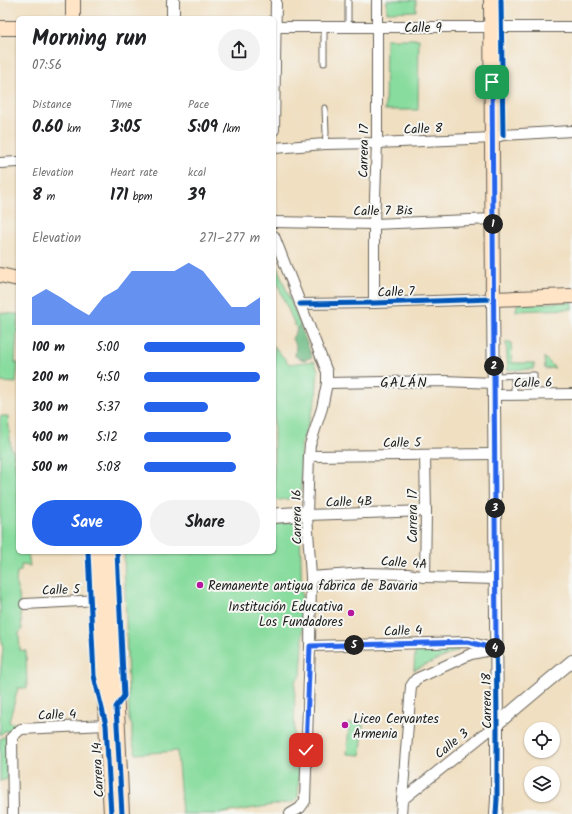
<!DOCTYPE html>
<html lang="en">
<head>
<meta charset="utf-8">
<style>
	body { margin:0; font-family:Kalam,sans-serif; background:#f2f2f2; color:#202124; height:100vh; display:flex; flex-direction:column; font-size:15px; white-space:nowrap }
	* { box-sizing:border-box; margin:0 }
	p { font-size:13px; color:#757577 }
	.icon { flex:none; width:22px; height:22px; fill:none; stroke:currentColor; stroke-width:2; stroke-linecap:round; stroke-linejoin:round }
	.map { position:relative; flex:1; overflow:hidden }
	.drawer { position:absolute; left:16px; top:16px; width:260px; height:538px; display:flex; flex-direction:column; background:#fff; border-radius:6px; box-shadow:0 1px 3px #0004 }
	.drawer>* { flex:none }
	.fabs { position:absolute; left:524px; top:722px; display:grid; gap:8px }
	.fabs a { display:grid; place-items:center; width:36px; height:36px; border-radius:50%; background:#fff; box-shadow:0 1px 3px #0004; font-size:20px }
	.pin { position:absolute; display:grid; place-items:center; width:34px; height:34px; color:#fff; margin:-17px; border-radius:8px; box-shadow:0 2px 6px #0006 }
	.km { position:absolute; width:20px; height:20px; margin:-10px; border-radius:50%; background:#222; color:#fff; font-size:11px; line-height:20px; text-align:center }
	.round { display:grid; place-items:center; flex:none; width:42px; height:42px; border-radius:21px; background:#f2f2f2 }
	.summary { display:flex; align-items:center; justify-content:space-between; height:68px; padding:0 16px }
	h1 { font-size:22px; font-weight:600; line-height:30px }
	.figures { display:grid; grid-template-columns:repeat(3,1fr); gap:6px; height:68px; padding:4px 16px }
	.figures div { display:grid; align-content:center }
	.figures b { font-size:17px; font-weight:600 }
	.figures small { font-size:11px; font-weight:400 }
	.figures p { font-size:11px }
	.chart { height:112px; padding:8px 16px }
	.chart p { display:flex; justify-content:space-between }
	.chart svg { width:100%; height:72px; margin-top:4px; fill:#2563eb; opacity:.7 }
	.button { display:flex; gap:8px; margin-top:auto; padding:8px 16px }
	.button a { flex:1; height:46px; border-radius:24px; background:#2563eb; color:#fff; font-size:16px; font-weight:600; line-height:46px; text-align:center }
	.button a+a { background:#f2f2f2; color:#202124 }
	ul { padding:0 16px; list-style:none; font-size:13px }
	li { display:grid; grid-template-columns:64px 48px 1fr; align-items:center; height:30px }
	li i { height:10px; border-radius:5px; background:#2563eb }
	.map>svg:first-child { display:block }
	.green { fill:#88dc9e; stroke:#527c5d }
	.forest { fill:#6ebc85; stroke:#456c50 }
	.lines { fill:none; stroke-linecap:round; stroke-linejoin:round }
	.service-casing { stroke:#666056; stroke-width:7 }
	.minor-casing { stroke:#666056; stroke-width:12 }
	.tertiary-casing { stroke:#666056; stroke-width:14 }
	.secondary-casing { stroke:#666056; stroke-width:16 }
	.service { stroke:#fff; stroke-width:5 }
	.minor { stroke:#fff; stroke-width:10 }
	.tertiary { stroke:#fff; stroke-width:12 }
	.secondary { stroke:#ffe4c6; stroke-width:14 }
	.cycleway-casing { stroke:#f6f6f2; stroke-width:8 }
	.cycleway { stroke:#0057b8; stroke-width:5 }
	.route-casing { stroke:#fff; stroke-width:8 }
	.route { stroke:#2563eb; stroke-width:5 }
	.poi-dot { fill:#b5179e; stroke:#f6f6f2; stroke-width:1.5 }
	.labels { text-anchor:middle; stroke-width:4; stroke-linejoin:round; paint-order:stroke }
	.street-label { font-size:13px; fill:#1c1c1c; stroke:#f6f6f2 }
	.poi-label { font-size:13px; fill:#1c1c1c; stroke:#f6f6f2; text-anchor:start }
	.neighbourhood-label { font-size:14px; letter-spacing:1px; fill:#1c1c1c; stroke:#f6f6f2 }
</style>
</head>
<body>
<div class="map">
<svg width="572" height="814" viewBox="0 0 572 814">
	<rect width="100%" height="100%" fill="#f6f6f2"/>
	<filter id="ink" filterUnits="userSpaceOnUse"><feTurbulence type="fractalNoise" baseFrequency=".025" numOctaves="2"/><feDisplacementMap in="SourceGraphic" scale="8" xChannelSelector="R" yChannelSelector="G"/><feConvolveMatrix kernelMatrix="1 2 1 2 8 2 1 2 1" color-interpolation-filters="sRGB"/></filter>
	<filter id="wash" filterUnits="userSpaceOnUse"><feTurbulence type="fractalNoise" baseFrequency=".012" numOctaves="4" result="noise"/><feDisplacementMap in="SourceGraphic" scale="16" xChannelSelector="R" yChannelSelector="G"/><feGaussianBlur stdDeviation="0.9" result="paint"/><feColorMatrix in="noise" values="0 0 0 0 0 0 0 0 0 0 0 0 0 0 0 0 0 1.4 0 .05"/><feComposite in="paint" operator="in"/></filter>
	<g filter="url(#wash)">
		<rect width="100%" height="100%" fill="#f0dfc1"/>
		<!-- green -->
		<g class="green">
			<polygon points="387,0 416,0 416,11 387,12"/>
			<polygon points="386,39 419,39 418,110 385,110"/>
			<polygon points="274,259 300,325 298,327 297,330 281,293 274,272"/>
			<polygon points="572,302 572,309 516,311 517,304"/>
			<polygon points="0,313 18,314 15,363 18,363 16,383 0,382"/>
			<polygon points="506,342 511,342 512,363 534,363 534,369 508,370"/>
			<polygon points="274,346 289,364 314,361 318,370 317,383 316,399 301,446 301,497 274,501"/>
			<polygon points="544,357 555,368 545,369"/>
			<polygon points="0,416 8,416 11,449 13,450 18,480 18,552 26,552 26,554 28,554 30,566 21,565 21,571 17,572 16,585 19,595 22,630 19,633 20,650 26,651 27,688 18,688 9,722 16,724 10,731 5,731 0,735 0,676 3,648 0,632"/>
			<polygon points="300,521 303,643 301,675 295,682 294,745 300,750 298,797 293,802 217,814 182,814 177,751 136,754 132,740 132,726 129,720 124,552 274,552 274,523"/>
			<polygon points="458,648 459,650 414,670 415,650"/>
			<polygon points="349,723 363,724 361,755 347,754"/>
			<polygon points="3,737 6,737 7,779 0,781 0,739"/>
		</g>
		<!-- forest -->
		<polygon class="forest" points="300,325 312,357 304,360 295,356 296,345 292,339 298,327"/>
	</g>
	<g filter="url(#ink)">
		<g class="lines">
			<!-- service casing -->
			<g class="service-casing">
				<g id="service">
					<polyline points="324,27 324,63"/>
					<polyline points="348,27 348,0"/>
					<polyline points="325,144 326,133 325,108"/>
					<polyline points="495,376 534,375 534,395"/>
					<polyline points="514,395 514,375"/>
					<polyline points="274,511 307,509"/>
				</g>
			</g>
			<!-- minor casing -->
			<g class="minor-casing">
				<g id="minor">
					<polyline points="274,27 572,27"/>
					<polyline points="274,130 276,0"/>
					<polyline points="274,148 325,144 377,143 493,138 503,135 572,131"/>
					<polyline points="0,163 18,162"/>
					<polyline points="274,222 374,224 493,219"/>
					<polyline points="274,236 327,372 327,383 322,408 310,445 309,456 307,515 311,577 310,646 305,801 300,808 290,814"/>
					<polyline points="374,303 374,224 377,143 377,0"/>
					<polyline points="300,304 374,303 493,299"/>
					<polyline points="327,383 444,381 494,383"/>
					<polyline points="494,395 572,394"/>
					<polyline points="309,456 494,454"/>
					<polyline points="274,518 307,515 426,511"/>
					<polyline points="311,577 365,573 408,574 425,577 495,579"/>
					<polyline points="425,577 426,511 425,455"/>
					<polyline points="25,604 99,600"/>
					<polyline points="310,646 468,642 492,648"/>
					<polyline points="402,800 497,724"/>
					<polyline points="13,814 12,737 21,729 106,725"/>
					<polyline points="401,814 411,686 416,679 471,654 496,649"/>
				</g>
			</g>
			<!-- tertiary casing -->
			<g class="tertiary-casing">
				<g id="tertiary">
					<polyline points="173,0 173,18"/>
					<polyline points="493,299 497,724 497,799 496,814"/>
					<polyline points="497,724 572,661"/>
				</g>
			</g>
			<!-- secondary casing -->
			<g class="secondary-casing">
				<g id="secondary">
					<polyline points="73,0 73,18"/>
					<polyline points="491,0 493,299 572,296"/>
					<polyline points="0,28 18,28"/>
					<polyline points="0,275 18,279"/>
					<polyline points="95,552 107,739 111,814"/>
					<polyline points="107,552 115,668 122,814"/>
				</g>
			</g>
			<!-- service -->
			<use href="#service" class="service"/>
			<!-- minor -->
			<use href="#minor" class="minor"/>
			<!-- tertiary -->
			<use href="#tertiary" class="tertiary"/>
			<!-- secondary -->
			<use href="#secondary" class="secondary"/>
			<!-- cycleway casing -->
			<g class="cycleway-casing">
				<g id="cycleway">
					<polyline points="501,0 503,135"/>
					<polyline points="300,304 374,303 493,299 497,724 497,799 496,814"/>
					<polyline points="88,552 94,676 106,725 111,814"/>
					<polyline points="117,552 124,696 116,707 122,814"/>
				</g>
			</g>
			<!-- cycleway -->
			<use href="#cycleway" class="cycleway"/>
		</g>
	</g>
	<g class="lines" filter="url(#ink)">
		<!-- route casing -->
		<g class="route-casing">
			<polyline id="route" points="306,750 310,646 468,642 496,649 492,82"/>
		</g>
		<!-- route -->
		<use href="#route" class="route"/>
	</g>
	<!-- markers -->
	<g class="poi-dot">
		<circle cx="200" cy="585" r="4"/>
		<circle cx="351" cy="613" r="4"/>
		<circle cx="345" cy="725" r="4"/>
	</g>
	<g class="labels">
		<!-- street labels -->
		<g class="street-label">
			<text x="423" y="32">Calle 9</text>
			<text transform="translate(423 128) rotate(-3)" y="5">Calle 8</text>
			<text transform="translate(363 151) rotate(-89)" y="5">Carrera 17</text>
			<text transform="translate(383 210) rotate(-1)" y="5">Calle 7 Bis</text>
			<text transform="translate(396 291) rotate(-2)" y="5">Calle 7</text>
			<text transform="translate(533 382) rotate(-1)" y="5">Calle 6</text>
			<text transform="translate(402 442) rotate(-1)" y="5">Calle 5</text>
			<text transform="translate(349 501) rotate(-2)" y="5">Calle 4B</text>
			<text transform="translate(412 516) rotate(-90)" y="5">Carrera 17</text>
			<text transform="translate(296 517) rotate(-91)" y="5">Carrera 16</text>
			<text transform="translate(404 562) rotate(4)" y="5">Calle 4A</text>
			<text transform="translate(61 589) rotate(-2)" y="5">Calle 5</text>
			<text transform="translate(403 630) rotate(-2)" y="5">Calle 4</text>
			<text transform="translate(486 701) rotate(-91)" y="5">Carrera 18</text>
			<text transform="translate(57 714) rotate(-2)" y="5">Calle 4</text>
			<text transform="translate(451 743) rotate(-39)" y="5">Calle 3</text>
			<text transform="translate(97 770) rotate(-93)" y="5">Carrera 14</text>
		</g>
		<!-- poi labels -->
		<g class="poi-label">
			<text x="208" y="590">Remanente antigua fábrica de Bavaria</text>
			<text x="343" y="611" text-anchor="end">Institución Educativa<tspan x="343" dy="15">Los Fundadores</tspan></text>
			<text x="353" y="723">Liceo Cervantes<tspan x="353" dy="15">Armenia</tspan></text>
		</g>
		<!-- neighbourhood labels -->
		<g class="neighbourhood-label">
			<text x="404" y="387">GALÁN</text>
		</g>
	</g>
</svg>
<div class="fabs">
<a><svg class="icon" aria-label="locate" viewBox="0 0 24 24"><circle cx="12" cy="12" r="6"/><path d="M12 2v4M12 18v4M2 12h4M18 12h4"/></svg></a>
<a><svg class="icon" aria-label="layers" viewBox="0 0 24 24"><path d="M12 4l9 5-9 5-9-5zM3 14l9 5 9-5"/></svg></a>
</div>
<div class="pin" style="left:492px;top:82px;background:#1e9e55"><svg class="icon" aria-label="arrive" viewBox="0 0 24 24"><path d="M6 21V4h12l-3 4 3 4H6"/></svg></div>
<div class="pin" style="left:306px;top:750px;background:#d93025"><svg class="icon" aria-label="check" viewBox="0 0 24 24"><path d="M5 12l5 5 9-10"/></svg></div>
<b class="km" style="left:493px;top:224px">1</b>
<b class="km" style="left:494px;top:366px">2</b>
<b class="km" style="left:495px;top:508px">3</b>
<b class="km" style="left:495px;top:648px">4</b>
<b class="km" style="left:354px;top:645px">5</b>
<section class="drawer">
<div class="summary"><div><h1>Morning run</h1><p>07:56</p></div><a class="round"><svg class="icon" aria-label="share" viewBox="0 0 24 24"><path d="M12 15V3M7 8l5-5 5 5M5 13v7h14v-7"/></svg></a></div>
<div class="figures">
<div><p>Distance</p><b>0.60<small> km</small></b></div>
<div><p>Time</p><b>3:05</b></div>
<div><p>Pace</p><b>5:09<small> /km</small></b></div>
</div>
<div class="figures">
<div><p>Elevation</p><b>8<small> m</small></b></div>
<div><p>Heart rate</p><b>171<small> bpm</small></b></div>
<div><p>kcal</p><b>39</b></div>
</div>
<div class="chart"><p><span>Elevation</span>271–277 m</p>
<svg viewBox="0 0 160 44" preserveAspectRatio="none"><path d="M0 44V27L10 22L20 27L30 33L40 38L50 27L60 22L70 11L80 11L90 11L100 11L110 6L120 11L130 22L140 33L150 33L160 27V44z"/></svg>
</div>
<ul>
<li><b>100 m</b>5:00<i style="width:87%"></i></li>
<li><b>200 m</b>4:50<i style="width:100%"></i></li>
<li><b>300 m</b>5:37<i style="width:55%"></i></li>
<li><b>400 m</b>5:12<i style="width:75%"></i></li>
<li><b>500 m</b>5:08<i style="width:79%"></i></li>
</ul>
<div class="button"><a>Save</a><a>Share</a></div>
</section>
</div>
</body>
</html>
